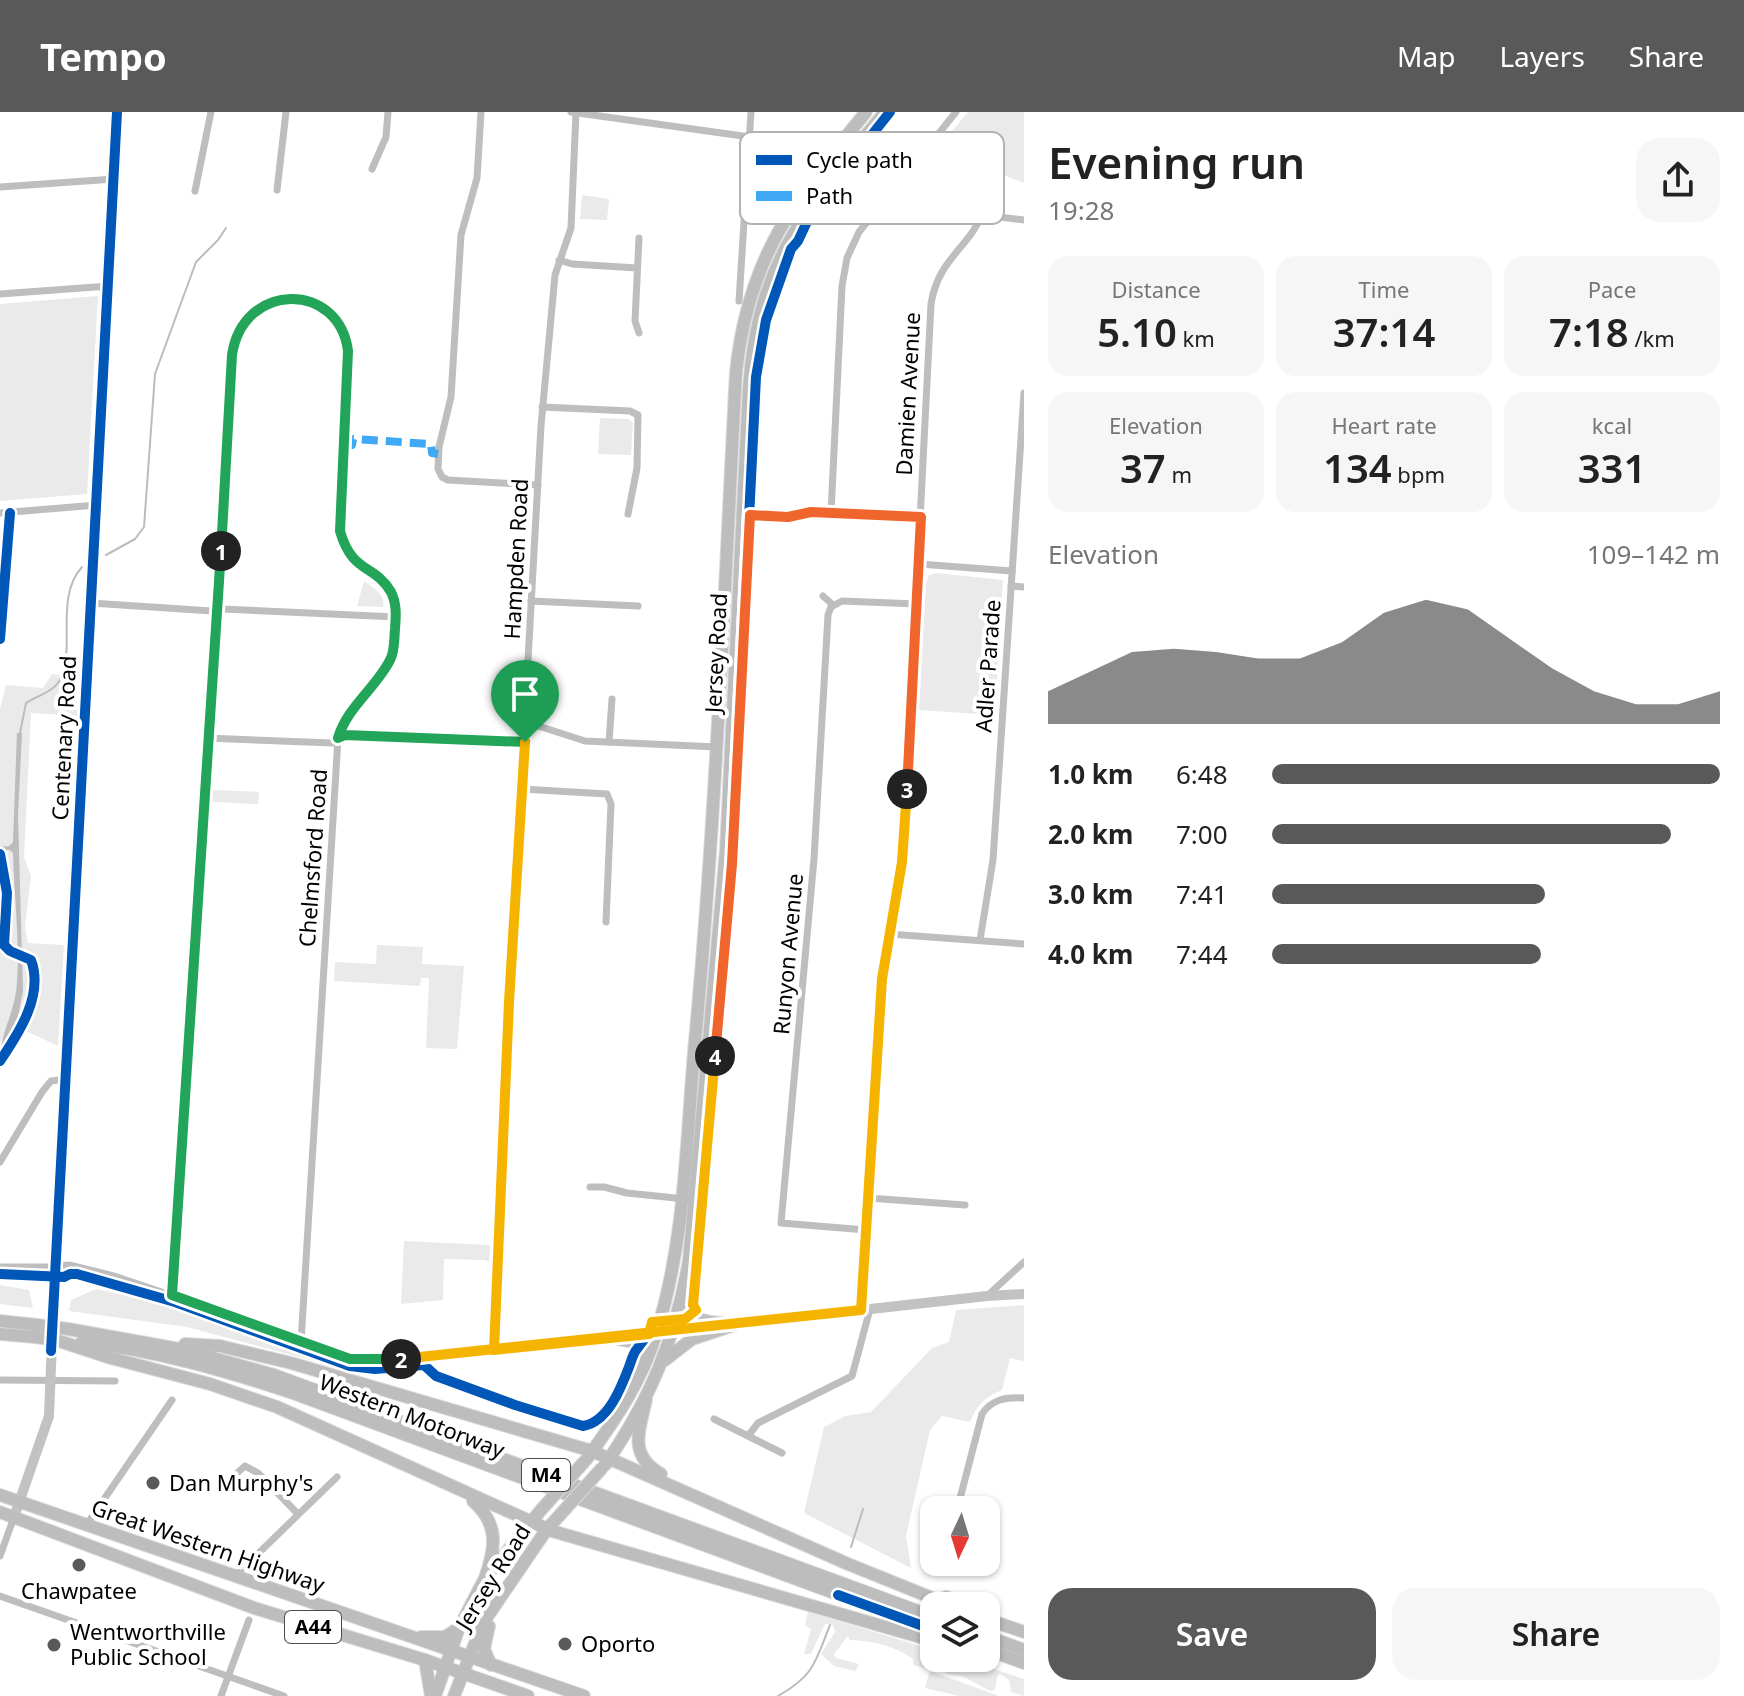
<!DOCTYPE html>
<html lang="en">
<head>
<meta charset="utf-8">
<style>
	body { margin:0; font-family:"Noto Sans",sans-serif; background:#f6f6f6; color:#222; height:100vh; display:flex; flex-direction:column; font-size:30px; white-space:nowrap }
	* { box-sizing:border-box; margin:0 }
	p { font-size:26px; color:#767676 }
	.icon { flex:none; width:44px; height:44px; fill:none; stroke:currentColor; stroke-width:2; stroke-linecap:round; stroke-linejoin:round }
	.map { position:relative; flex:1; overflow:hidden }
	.panel { display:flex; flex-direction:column; background:#fff; width:720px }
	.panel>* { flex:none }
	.needle { width:52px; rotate:184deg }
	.tools { position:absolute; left:920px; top:1384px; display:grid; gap:16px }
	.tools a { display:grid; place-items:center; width:80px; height:80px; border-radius:16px; background:#fff; box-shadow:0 2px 6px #0004; font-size:40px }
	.pin { position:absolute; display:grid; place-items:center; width:68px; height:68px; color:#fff; margin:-82px -34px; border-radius:50% 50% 50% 0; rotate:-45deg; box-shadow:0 0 8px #0007 }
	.pin .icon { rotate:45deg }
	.km { position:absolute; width:40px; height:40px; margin:-20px; border-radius:50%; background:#222; color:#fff; font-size:22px; line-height:40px; text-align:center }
	.round { display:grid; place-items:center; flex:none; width:84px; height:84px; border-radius:24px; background:#f6f6f6 }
	.head { display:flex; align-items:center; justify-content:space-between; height:136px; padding:0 24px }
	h1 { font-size:44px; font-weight:600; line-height:60px }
	.figures { display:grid; grid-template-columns:repeat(3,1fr); gap:12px; height:136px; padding:8px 24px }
	.figures div { display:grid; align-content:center; border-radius:20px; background:#f6f6f6; text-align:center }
	.figures b { font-size:40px; font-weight:600 }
	.figures small { font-size:22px; font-weight:400 }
	.figures p { font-size:22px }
	.chart { height:224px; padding:16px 24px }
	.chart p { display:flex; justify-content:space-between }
	.chart svg { width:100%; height:144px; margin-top:8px; fill:#595959; opacity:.7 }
	.cta { display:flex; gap:16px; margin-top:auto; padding:16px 24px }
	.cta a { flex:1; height:92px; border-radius:24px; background:#595959; color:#fff; font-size:32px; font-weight:600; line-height:92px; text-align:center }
	.cta a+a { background:#f6f6f6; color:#222 }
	ul { padding:0 24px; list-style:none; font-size:26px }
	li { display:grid; grid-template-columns:128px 96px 1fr; align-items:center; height:60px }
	li i { height:20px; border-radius:10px; background:#595959 }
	header { display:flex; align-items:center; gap:48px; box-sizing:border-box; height:112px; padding:0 40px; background:#595959; color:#fff }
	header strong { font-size:38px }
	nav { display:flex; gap:44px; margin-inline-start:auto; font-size:28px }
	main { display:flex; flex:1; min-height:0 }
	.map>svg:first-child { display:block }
	.green { fill:#eaeaea }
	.water { fill:#bcbcbc }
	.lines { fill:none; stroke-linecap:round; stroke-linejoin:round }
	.stream { stroke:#bcbcbc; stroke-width:2 }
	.trunk-casing { stroke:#dbdbdb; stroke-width:14 }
	.motorway-casing { stroke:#dbdbdb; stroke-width:14 }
	.minor { stroke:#bebebe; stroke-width:7 }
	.tertiary { stroke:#bebebe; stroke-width:9 }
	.secondary { stroke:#c2c2c2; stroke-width:10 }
	.trunk { stroke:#bdbdbd; stroke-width:12 }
	.motorway { stroke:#bdbdbd; stroke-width:12 }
	.trunk-bridge-casing { stroke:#dbdbdb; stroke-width:14; stroke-linecap:butt }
	.motorway-bridge-casing { stroke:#dbdbdb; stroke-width:14; stroke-linecap:butt }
	.trunk-bridge { stroke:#bdbdbd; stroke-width:12 }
	.motorway-bridge { stroke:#bdbdbd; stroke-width:12 }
	.quiet { stroke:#3fa9f5; stroke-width:8; stroke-dasharray:16 8; stroke-linecap:butt }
	.cycleway-casing { stroke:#fff; stroke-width:15 }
	.cycleway { stroke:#0057b8; stroke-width:10 }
	.split-1-casing { stroke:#fff; stroke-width:16 }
	.split-2-casing { stroke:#fff; stroke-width:16 }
	.split-3-casing { stroke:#fff; stroke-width:16 }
	.split-4-casing { stroke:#fff; stroke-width:16 }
	.split-5-casing { stroke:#fff; stroke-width:16 }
	.split-1 { stroke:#22a559; stroke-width:10 }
	.split-2 { stroke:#22a559; stroke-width:10 }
	.split-3 { stroke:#f5b400; stroke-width:10 }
	.split-4 { stroke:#f0652b; stroke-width:10 }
	.split-5 { stroke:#f5b400; stroke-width:10 }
	.poi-dot { fill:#595959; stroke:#fff; stroke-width:3 }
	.labels { text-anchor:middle; stroke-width:8; stroke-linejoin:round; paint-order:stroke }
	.shield { fill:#fff; stroke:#4c4c4c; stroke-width:2 }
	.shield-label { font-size:20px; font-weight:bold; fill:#000 }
	.street-label { font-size:22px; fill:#000; stroke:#fff }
	.poi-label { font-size:22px; fill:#000; stroke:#fff; text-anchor:start }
	.key { fill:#fff; stroke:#b2b2b2; stroke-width:2 }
	.key-label { font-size:22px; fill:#000 }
</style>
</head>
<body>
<header>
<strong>Tempo</strong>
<nav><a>Map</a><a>Layers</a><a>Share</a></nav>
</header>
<main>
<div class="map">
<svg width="1024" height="1584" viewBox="0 0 1024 1584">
	<rect width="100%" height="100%" fill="#fff"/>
	<!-- green -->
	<g class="green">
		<polygon points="968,0 1024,0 1024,71 937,37"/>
		<polygon points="582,83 609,87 607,108 580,107"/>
		<polygon points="98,184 87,382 0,389 0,192"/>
		<polygon points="600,306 629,307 633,311 631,343 598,342"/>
		<polygon points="937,461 1003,468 995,603 919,598 926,471 929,463"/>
		<path d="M364 469C373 475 386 483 383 495L357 494Z"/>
		<polygon points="52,562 77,565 77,604 31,601 24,745 31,764 25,814 28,831 64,833 58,934 24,918 4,925 0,931 0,597 6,573 43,576"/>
		<polygon points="213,678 259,680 258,692 213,690"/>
		<polygon points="377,833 423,835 422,852 464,854 457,937 426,936 429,866 421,866 420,874 334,869 335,850 376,852"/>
		<polygon points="404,1129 490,1133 489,1150 485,1148 444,1147 443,1188 401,1192"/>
		<polygon points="0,1173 29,1178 33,1196 0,1192"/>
		<path d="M96 1177C176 1192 251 1220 327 1247L329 1253 187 1215 69 1199 71 1188Z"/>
		<path d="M1024 1193V1249L1010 1246 1002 1278C986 1284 976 1294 970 1310L942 1304 930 1318 906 1424 911 1456 804 1401 824 1315 845 1304 871 1300 932 1236 949 1230 956 1198Z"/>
		<path d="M808 1500 934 1538V1546H960L1024 1567V1584L1011 1580 1009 1568 1000 1562 997 1565 995 1578 990 1579 962 1564 946 1562 943 1557 935 1554 928 1557 913 1553V1547C895 1534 873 1529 850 1528L848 1524 834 1542 836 1546 859 1552 855 1559 834 1554 821 1542 835 1520 833 1513 825 1512 811 1542H804L811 1517 805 1513Z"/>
		<polygon points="930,1559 999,1584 959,1584 925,1576"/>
	</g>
	<!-- water -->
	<path class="water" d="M17 621H22L18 704 23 879 15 920 0 946C0 924 13 902 16 880 21 840 14 783 13 741L10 738H0V735L9 734 13 730Z"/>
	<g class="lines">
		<!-- stream -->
		<g class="stream">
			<polyline points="106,443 135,427 144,415 155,262 196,150 218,128 226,116"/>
			<path d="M20 621 26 591C36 584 51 581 58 571 78 542 53 487 82 455"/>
			<polyline points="851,1435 863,1397"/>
			<path d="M778 1584C815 1563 815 1550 830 1513"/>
		</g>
		<!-- trunk casing -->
		<g class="trunk-casing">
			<g id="trunk">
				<path d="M683 1181C694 1206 695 1210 723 1211"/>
				<polyline points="612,1226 635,1230 647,1247"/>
				<polyline points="665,1248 692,1227 740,1211"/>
				<path d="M586 1348C615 1308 642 1269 656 1222 686 1128 686 1026 695 929 716 706 724 483 736 260 748 144 795 87 866 0"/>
				<path d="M605 1353C651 1286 675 1228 689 1148L726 738 749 276C758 147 808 95 885 0"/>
				<polyline points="0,1383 584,1584"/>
				<polyline points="0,1400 254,1496 425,1548 528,1584"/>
				<polyline points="489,1514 484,1537 491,1553"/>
				<polyline points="421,1525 445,1525 459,1516"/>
				<polyline points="425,1548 431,1584"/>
				<polyline points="435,1584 459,1516 485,1466 541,1398"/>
				<polyline points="454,1584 483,1511 547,1417 559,1404"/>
			</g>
		</g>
		<!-- motorway casing -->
		<g class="motorway-casing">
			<g id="motorway">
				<polyline points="0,1209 37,1213"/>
				<polyline points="68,1217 185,1238 274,1263 934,1505"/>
				<polyline points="0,1222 35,1225"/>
				<polyline points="56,1228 111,1246 210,1272 277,1295 552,1419 934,1529"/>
				<path d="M82 1230C154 1238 224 1258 293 1281L934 1518"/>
				<polyline points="185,1232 220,1234 291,1251 592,1339 848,1452 952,1494"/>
				<path d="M646 1288C639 1319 628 1343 661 1362"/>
				<path d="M473 1389C499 1412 496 1435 485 1466"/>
				<polyline points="946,1485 966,1494"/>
				<polyline points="986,1507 1024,1520"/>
				<polyline points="986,1524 1024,1538"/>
				<polyline points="986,1537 1024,1551"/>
			</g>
		</g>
		<!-- minor -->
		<g class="minor">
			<polyline points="481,0 477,66 461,123 451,285 439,335 438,357 442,365 448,368 538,373"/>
			<polyline points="571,0 750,25"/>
			<polyline points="372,57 386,25 388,0"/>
			<polyline points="900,69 990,104 1024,108"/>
			<polyline points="0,75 114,67"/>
			<polyline points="277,78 286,0"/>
			<polyline points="195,79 211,0"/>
			<polyline points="559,148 572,152 637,156"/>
			<polyline points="0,182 109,174"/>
			<polyline points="739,189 751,0"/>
			<polyline points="639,221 635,209 639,126"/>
			<polyline points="542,295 630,299 638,303 637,356 628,402"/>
			<polyline points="0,401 97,393"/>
			<polyline points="831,401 842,174 847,146 859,120 956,0"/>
			<polyline points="740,403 788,405 811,400 921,405"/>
			<polyline points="919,452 1012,459"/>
			<polyline points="1011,474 1024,475"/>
			<polyline points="823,484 833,493"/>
			<polyline points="531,489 638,494"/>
			<polyline points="91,491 212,499 222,497 396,505"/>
			<polyline points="0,527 10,401"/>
			<polyline points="526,610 585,629 717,635"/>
			<polyline points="206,626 333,631 345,623 525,630"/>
			<polyline points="609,630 612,587"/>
			<polyline points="522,677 607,682 611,692 606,810"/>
			<polyline points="889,822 1024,832"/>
			<polyline points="980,828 993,748 1024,281"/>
			<polyline points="0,1050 42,980 51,969 66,967"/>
			<polyline points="590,1075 604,1075 627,1081 695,1088"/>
			<polyline points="868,1086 965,1093"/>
			<polyline points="866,1118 781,1111 814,747 828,503 831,495 842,489 917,492"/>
			<polyline points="0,1155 55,1155"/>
			<path d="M172 1183 232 243C243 165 346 171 349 248L340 419C349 454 362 449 383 470 399 486 401 529 390 548 377 572 356 592 342 614L338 626 301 1230"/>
			<polyline points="987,1184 1024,1150"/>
			<path d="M861 1198 882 863 903 743 931 192C938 147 968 137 983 101"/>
			<polyline points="494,1238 509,890 541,314 555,163 571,116 576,0"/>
			<polyline points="0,1268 115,1269"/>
			<polyline points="714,1307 782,1341"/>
			<polyline points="748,1324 758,1311 852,1264 870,1197"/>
			<polyline points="236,1362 245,1354 258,1361 298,1402"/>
			<path d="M957 1398 982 1302C992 1287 1006 1285 1024 1286"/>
			<polyline points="87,1412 172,1288"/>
			<polyline points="0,1444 14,1405"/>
			<polyline points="235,1464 337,1365"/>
			<polyline points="0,1484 284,1584"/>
			<polyline points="221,1584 249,1508"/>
		</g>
		<!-- tertiary -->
		<polyline class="tertiary" points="55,1155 70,1154 114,1165 359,1248 392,1248 657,1221"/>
		<!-- secondary -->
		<g class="secondary">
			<polyline points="736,1212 987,1184 1024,1182"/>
			<polyline points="668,1219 716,1214"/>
			<polyline points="14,1405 49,1304 58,1085 117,0"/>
		</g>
		<!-- trunk -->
		<use href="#trunk" class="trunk"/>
		<!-- motorway -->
		<use href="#motorway" class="motorway"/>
		<!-- trunk-bridge casing -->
		<g class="trunk-bridge-casing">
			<g id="trunk-bridge">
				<polyline points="541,1398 584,1350"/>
				<polyline points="559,1404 602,1356"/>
			</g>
		</g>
		<!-- motorway-bridge casing -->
		<g class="motorway-bridge-casing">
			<g id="motorway-bridge">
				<polyline points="37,1213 68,1217"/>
				<polyline points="35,1225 56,1228"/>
			</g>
		</g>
		<!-- trunk-bridge -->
		<use href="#trunk-bridge" class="trunk-bridge"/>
		<!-- motorway-bridge -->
		<use href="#motorway-bridge" class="motorway-bridge"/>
		<!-- quiet -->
		<polyline class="quiet" points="343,334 352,333 353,327 431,332 432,341 438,342"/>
		<!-- cycleway casing -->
		<g class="cycleway-casing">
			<g id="cycleway">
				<polyline points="0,527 10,401"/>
				<path d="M0 742 7 781 4 833 10 839 31 848C44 883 19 921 0 949"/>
				<path d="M0 1162 64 1165 70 1162H77L175 1190 350 1254 375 1257 424 1253 436 1264 515 1293 583 1314C608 1310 621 1276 629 1255 631 1250 633 1241 637 1237 646 1224 647 1227 652 1210L685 1207 696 1198 693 1193 732 752 756 265 766 208 791 137 798 129 813 97 890 0"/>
				<polyline points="51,1239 117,0"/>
				<polyline points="838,1483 934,1518"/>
			</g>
		</g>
		<!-- cycleway -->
		<use href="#cycleway" class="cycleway"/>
	</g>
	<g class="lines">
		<!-- split-1 casing -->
		<g class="split-1-casing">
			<path id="split-1" d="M221 439 232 243C243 169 339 169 348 239L340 419C352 462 375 452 391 480 397 492 396 504 395 517 394 527 395 539 390 548 376 576 347 595 338 626L345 623 525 630"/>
		</g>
		<!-- split-2 casing -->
		<g class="split-2-casing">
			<polyline id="split-2" points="221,439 172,1183 350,1247 401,1247"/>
		</g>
		<!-- split-3 casing -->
		<g class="split-3-casing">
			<polyline id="split-3" points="401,1247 861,1198 882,867 902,750 907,677"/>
		</g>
		<!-- split-4 casing -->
		<g class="split-4-casing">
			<polyline id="split-4" points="715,944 732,752 750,403 788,405 811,400 921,405 907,677"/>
		</g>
		<!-- split-5 casing -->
		<g class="split-5-casing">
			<polyline id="split-5" points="525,630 509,890 494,1238 649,1222 652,1210 685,1207 696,1198 693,1193 715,944"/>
		</g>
		<!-- split-1 -->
		<use href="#split-1" class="split-1"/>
		<!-- split-2 -->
		<use href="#split-2" class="split-2"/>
		<!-- split-3 -->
		<use href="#split-3" class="split-3"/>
		<!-- split-4 -->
		<use href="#split-4" class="split-4"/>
		<!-- split-5 -->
		<use href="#split-5" class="split-5"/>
	</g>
	<!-- markers -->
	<g class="poi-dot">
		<circle cx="153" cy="1371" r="8"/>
		<circle cx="79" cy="1453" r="8"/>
		<circle cx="565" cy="1532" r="8"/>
		<circle cx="54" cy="1533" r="8"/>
	</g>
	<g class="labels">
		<!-- shield labels -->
		<g class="shield">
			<rect x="522" y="1347" width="48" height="32" rx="6"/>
			<rect x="285" y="1499" width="56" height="32" rx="6"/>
		</g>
		<g class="shield-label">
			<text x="546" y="1370">M4</text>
			<text x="313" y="1522">A44</text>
		</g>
		<!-- street labels -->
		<g class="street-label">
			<text transform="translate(908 282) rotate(-87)" y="8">Damien Avenue</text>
			<text transform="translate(516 447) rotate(-87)" y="8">Hampden Road</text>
			<text transform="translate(716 541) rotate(-87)" y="8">Jersey Road</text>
			<text transform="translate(988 554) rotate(-86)" y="8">Adler Parade</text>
			<text transform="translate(64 626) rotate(-87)" y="8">Centenary Road</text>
			<text transform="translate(313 746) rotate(-86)" y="8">Chelmsford Road</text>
			<text transform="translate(788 842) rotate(-85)" y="8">Runyon Avenue</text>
			<text transform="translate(412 1304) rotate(21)" y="8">Western Motorway</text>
			<text transform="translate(208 1434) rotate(19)" y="8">Great Western Highway</text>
			<text transform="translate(493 1465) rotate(-58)" y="8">Jersey Road</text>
		</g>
		<!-- poi labels -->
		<g class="poi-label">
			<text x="169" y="1379">Dan Murphy's</text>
			<text x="79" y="1487" text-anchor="middle">Chawpatee</text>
			<text x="70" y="1528">Wentworthville<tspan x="70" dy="25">Public School</tspan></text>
			<text x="581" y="1540">Oporto</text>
		</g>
	</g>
	<!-- legend -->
	<rect x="740" y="20" width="264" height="92" rx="12" class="key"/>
	<rect x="756" y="43" width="36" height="10" fill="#0057b8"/>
	<rect x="756" y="79" width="36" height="10" fill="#3fa9f5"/>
	<g class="key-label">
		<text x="806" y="56">Cycle path</text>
		<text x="806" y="92">Path</text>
	</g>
</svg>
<div class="tools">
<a><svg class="needle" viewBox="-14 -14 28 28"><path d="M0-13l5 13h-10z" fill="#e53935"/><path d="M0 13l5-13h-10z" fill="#767676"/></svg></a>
<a><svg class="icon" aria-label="layers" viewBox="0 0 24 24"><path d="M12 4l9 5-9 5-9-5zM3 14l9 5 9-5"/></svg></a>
</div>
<div class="pin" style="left:525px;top:630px;background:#1e9e55"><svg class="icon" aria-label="arrive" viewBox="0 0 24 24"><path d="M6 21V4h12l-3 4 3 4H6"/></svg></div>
<b class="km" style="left:221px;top:439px">1</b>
<b class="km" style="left:401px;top:1247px">2</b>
<b class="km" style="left:907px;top:677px">3</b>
<b class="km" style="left:715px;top:944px">4</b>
</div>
<section class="panel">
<div class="head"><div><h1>Evening run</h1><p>19:28</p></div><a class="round"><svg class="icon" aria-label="share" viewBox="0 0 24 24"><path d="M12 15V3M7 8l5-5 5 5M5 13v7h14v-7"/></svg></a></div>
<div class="figures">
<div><p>Distance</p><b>5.10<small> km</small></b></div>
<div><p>Time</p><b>37:14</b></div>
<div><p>Pace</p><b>7:18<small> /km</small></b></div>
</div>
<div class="figures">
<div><p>Elevation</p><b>37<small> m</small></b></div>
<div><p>Heart rate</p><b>134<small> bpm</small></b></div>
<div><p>kcal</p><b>331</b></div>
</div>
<div class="chart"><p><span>Elevation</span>109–142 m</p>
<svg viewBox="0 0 160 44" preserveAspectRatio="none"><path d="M0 44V34L10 28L20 22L30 21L40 22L50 24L60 24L70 19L80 10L90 6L100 9L110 18L120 27L130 34L140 38L150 38L160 34V44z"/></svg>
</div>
<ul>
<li><b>1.0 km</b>6:48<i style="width:100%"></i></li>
<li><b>2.0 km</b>7:00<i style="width:89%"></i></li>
<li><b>3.0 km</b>7:41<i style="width:61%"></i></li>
<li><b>4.0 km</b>7:44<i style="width:60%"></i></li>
</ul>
<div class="cta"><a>Save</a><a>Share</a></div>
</section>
</main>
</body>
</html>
